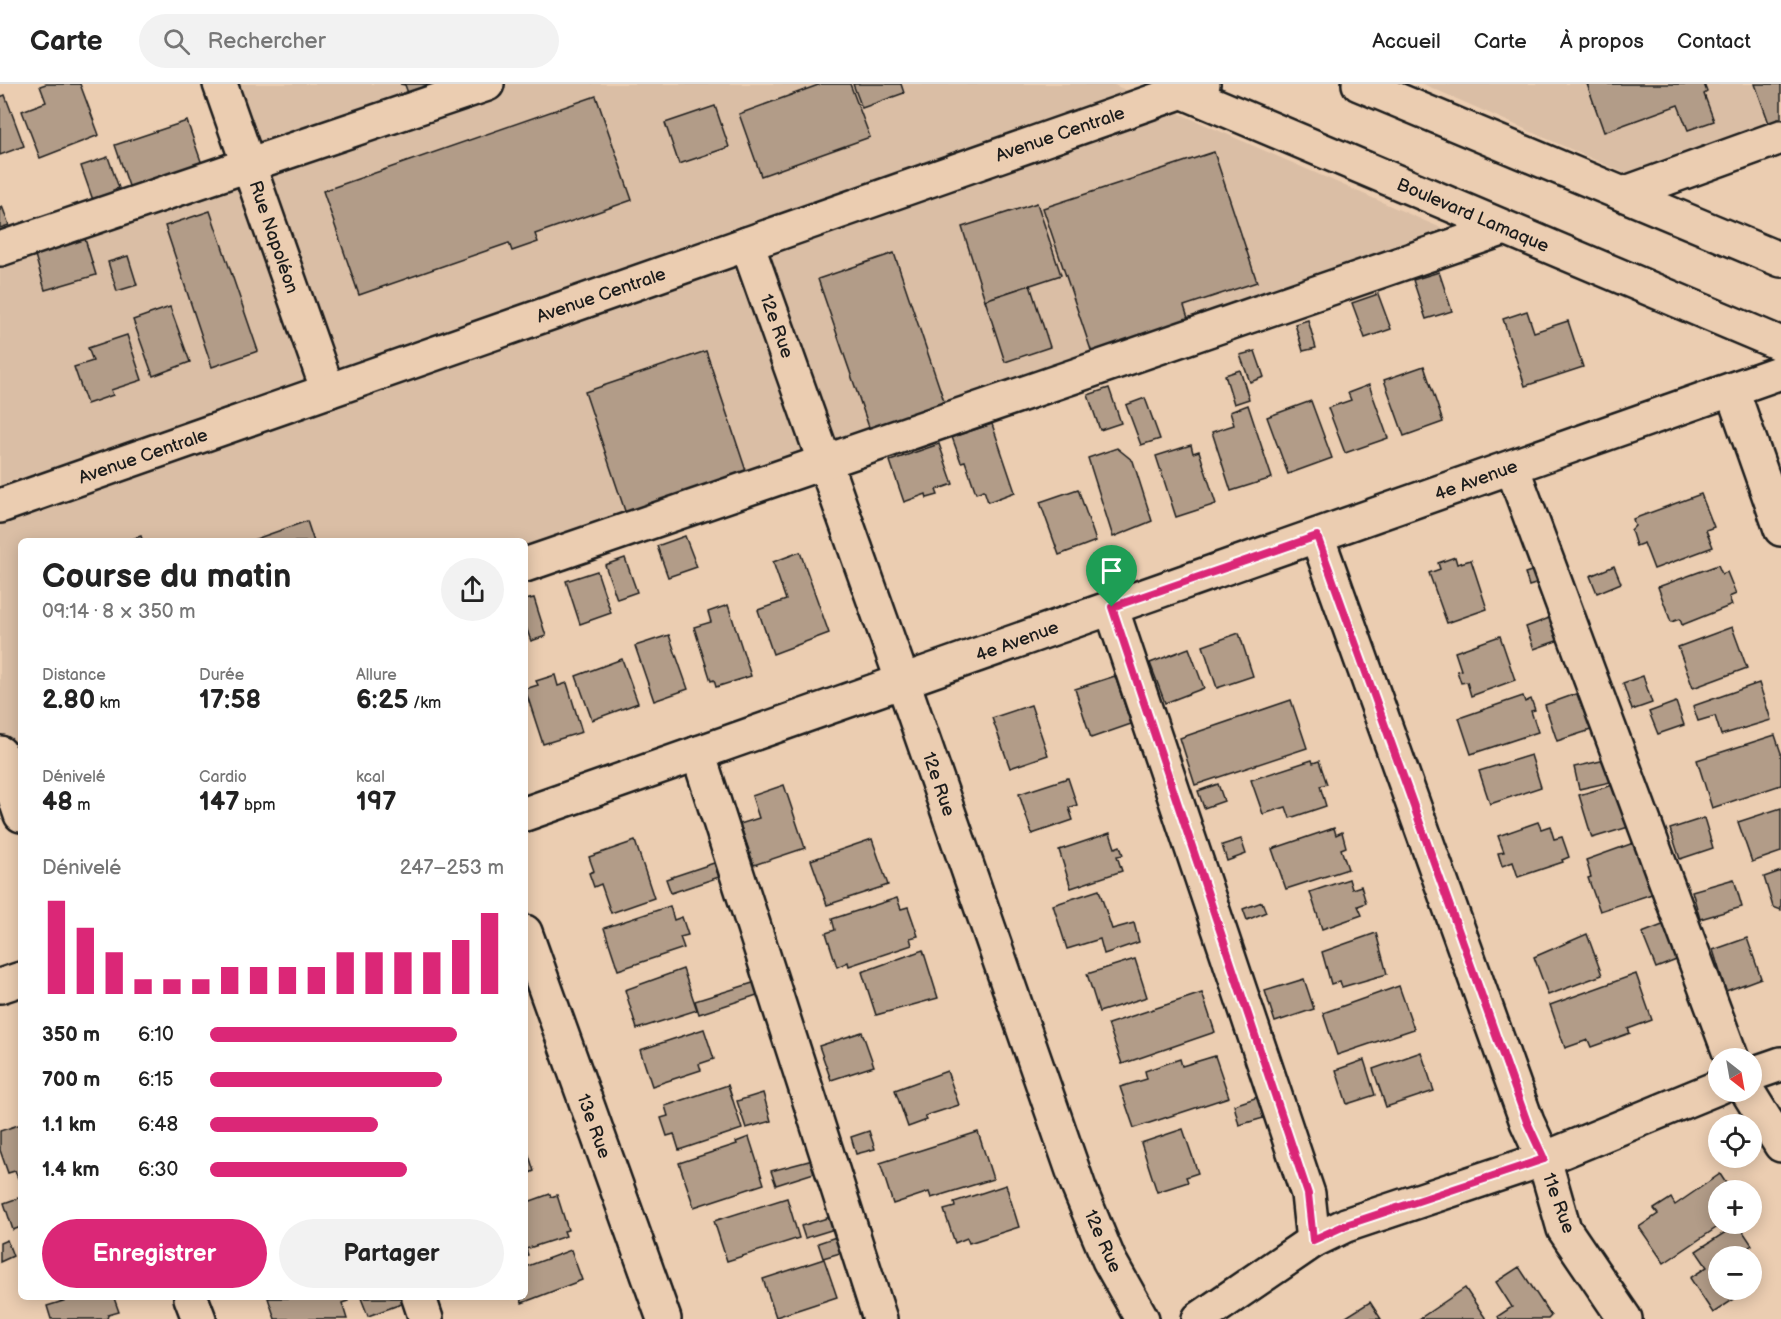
<!DOCTYPE html>
<html lang="fr">
<head>
<meta charset="utf-8">
<style>
	body { margin:0; font-family:"Balsamiq Sans",sans-serif; background:#f2f2f2; color:#222; height:100vh; display:flex; flex-direction:column; font-size:22px; white-space:nowrap }
	* { box-sizing:border-box; margin:0 }
	p { font-size:20px; color:#767676 }
	.icon { flex:none; width:33px; height:33px; fill:none; stroke:currentColor; stroke-width:2; stroke-linecap:round; stroke-linejoin:round }
	.map { position:relative; flex:1; overflow:hidden }
	.details { position:absolute; left:18px; top:454px; width:510px; height:762px; display:flex; flex-direction:column; background:#fff; border-radius:9px; box-shadow:0 3px 15px #0003 }
	.details>* { flex:none }
	.needle { width:39px; rotate:149deg }
	.buttons { position:absolute; left:1708px; top:964px; display:grid; gap:12px }
	.buttons a { display:grid; place-items:center; width:54px; height:54px; border-radius:50%; background:#fff; box-shadow:0 3px 15px #0003; font-size:30px }
	.pin { position:absolute; display:grid; place-items:center; width:51px; height:51px; color:#fff; margin:-62px -26px; border-radius:50% 50% 50% 0; rotate:-45deg; box-shadow:0 0 6px #0007 }
	.pin .icon { rotate:45deg }
	.round { display:grid; place-items:center; flex:none; width:63px; height:63px; border-radius:32px; background:#f2f2f2 }
	.headline { display:flex; align-items:center; justify-content:space-between; height:102px; padding:0 24px }
	h1 { font-size:33px; font-weight:700; line-height:45px }
	.stats { display:grid; grid-template-columns:repeat(3,1fr); gap:9px; height:102px; padding:6px 24px }
	.stats div { display:grid; align-content:center }
	.stats b { font-size:26px; font-weight:700 }
	.stats small { font-size:16px; font-weight:400 }
	.stats p { font-size:16px }
	.chart { height:168px; padding:12px 24px }
	.chart p { display:flex; justify-content:space-between }
	.chart svg { width:100%; height:108px; margin-top:6px; stroke:#db2777; stroke-width:6 }
	.cta { display:flex; gap:12px; margin-top:auto; padding:12px 24px }
	.cta a { flex:1; height:69px; border-radius:36px; background:#db2777; color:#fff; font-size:24px; font-weight:700; line-height:69px; text-align:center }
	.cta a+a { background:#f2f2f2; color:#222 }
	ul { padding:0 24px; list-style:none; font-size:20px }
	li { display:grid; grid-template-columns:96px 72px 1fr; align-items:center; height:45px }
	li i { height:15px; border-radius:8px; background:#db2777 }
	header { display:flex; align-items:center; gap:36px; box-sizing:border-box; height:84px; padding:0 30px; background:#fff; border-bottom:2px solid #e0e0e0 }
	header strong { font-size:28px }
	nav { display:flex; gap:33px; margin-inline-start:auto; font-size:21px }
	.search { width:420px; height:54px; background:#f2f2f2; display:flex; align-items:center; gap:15px; box-sizing:border-box; padding:0 21px; border-radius:33px; color:#767676; font-size:22px }
	.map>svg:first-child { display:block }
	.built { fill:#dabea5 }
	.building { fill:#b29c88; stroke:#1c1c1c; stroke-width:1.5 }
	.lines { fill:none; stroke-linecap:round; stroke-linejoin:round }
	.minor-casing { stroke:#1c1c1c; stroke-width:38 }
	.minor { stroke:#ebcdb1; stroke-width:33 }
	.route-casing { stroke:#fff; stroke-width:12 }
	.route { stroke:#db2777; stroke-width:8 }
	.labels { text-anchor:middle; stroke-width:6; stroke-linejoin:round; paint-order:stroke }
	.street-label { font-size:18px; fill:#1c1c1c; stroke:#ebcdb1 }
</style>
</head>
<body>
<header>
<strong>Carte</strong>
<div class="search"><svg class="icon" aria-label="search" viewBox="0 0 24 24"><circle cx="10" cy="10" r="6"/><path d="M15 15l6 6"/></svg>Rechercher</div>
<nav><a>Accueil</a><a>Carte</a><a>À propos</a><a>Contact</a></nav>
</header>
<div class="map">
<svg width="1781" height="1235" viewBox="0 0 1781 1235">
	<rect width="100%" height="100%" fill="#ebcdb1"/>
	<filter id="ink" filterUnits="userSpaceOnUse"><feTurbulence type="fractalNoise" baseFrequency=".0167" numOctaves="2"/><feDisplacementMap in="SourceGraphic" scale="12" xChannelSelector="R" yChannelSelector="G"/><feConvolveMatrix kernelMatrix="1 2 1 2 8 2 1 2 1" color-interpolation-filters="sRGB"/></filter>
	<g filter="url(#ink)">
		<!-- built -->
		<g class="built">
			<polygon points="218,0 1112,0 1473,158 525,489 525,458 21,458 21,665 0,673 0,169 247,84"/>
			<polygon points="1423,0 1781,0 1781,56 1647,99"/>
		</g>
		<!-- building -->
		<g class="building">
			<polygon points="46,0 80,0 99,51 40,74 22,27 46,18 40,2"/>
			<polygon points="400,0 433,0 408,9 405,1"/>
			<polygon points="821,0 850,0 870,53 761,92 739,30"/>
			<polygon points="853,0 901,0 904,9 862,24"/>
			<polygon points="1587,0 1704,0 1707,8 1704,10 1714,37 1688,46 1678,21 1604,48"/>
			<polygon points="1755,0 1781,0 1781,38 1770,42"/>
			<polygon points="5,11 24,62 0,71 0,13"/>
			<polygon points="596,12 632,116 535,150 538,158 512,167 509,159 359,211 323,107"/>
			<polygon points="715,22 729,63 679,80 665,39"/>
			<polygon points="187,37 203,83 131,108 115,61"/>
			<polygon points="1214,68 1257,198 1184,222 1189,237 1092,269 1043,124"/>
			<polygon points="108,73 119,104 113,106 114,112 94,119 81,82"/>
			<polygon points="1037,119 1061,191 985,216 962,143"/>
			<polygon points="2,122 9,141 0,144 0,123"/>
			<polygon points="210,127 258,267 212,283 165,142"/>
			<polygon points="85,155 96,191 45,206 35,171"/>
			<polygon points="894,169 945,320 870,346 818,195"/>
			<polygon points="128,172 137,201 117,207 108,178"/>
			<polygon points="1439,188 1452,227 1426,235 1413,196"/>
			<polygon points="1030,201 1050,263 1005,278 985,216"/>
			<polygon points="1378,210 1391,245 1365,254 1352,219"/>
			<polygon points="170,223 190,278 153,292 133,236"/>
			<polygon points="1527,227 1534,248 1568,237 1583,283 1525,302 1503,235"/>
			<polygon points="1308,236 1316,264 1303,267 1295,240"/>
			<polygon points="127,251 142,296 111,306 113,311 87,320 74,283 93,277 88,264"/>
			<polygon points="706,267 748,393 627,433 585,308"/>
			<polygon points="1255,267 1264,293 1250,298 1240,271"/>
			<polygon points="1424,282 1443,338 1404,352 1384,296"/>
			<polygon points="1240,286 1249,315 1234,320 1225,291"/>
			<polygon points="1369,301 1388,354 1345,369 1328,324 1351,316 1348,309"/>
			<polygon points="1109,304 1121,339 1100,346 1088,311"/>
			<polygon points="1145,314 1160,355 1141,361 1126,321"/>
			<polygon points="1311,317 1332,374 1288,390 1267,333"/>
			<polygon points="1248,321 1272,394 1231,407 1212,348 1234,341 1230,328"/>
			<polygon points="992,340 1015,408 988,418 984,406 976,409 965,377 961,378 952,353"/>
			<polygon points="939,360 953,400 936,406 938,411 927,414 926,410 904,418 890,377"/>
			<polygon points="1191,361 1193,369 1199,367 1216,420 1176,433 1156,372"/>
			<polygon points="1117,364 1133,377 1152,437 1113,453 1088,374"/>
			<polygon points="1078,405 1096,457 1059,471 1040,418"/>
			<polygon points="1701,410 1714,443 1706,446 1713,463 1654,485 1644,459 1636,462 1631,446 1635,442 1633,435"/>
			<polygon points="307,437 314,458 247,458"/>
			<polygon points="141,452 143,458 123,458"/>
			<polygon points="685,452 697,483 668,493 657,462"/>
			<polygon points="800,468 829,549 773,570 758,526 786,516 773,478"/>
			<polygon points="1455,473 1457,480 1471,476 1487,525 1447,539 1429,489 1440,485 1438,479"/>
			<polygon points="625,474 637,508 617,515 605,481"/>
			<polygon points="1718,481 1722,490 1727,488 1736,510 1729,513 1732,521 1682,541 1680,535 1671,538 1658,503"/>
			<polygon points="1614,482 1621,499 1597,509 1590,492"/>
			<polygon points="1544,483 1548,496 1529,502 1525,489"/>
			<polygon points="597,487 611,529 580,540 566,497"/>
			<polygon points="534,514 546,552 531,557 525,540 525,516"/>
			<polygon points="728,521 751,592 716,603 714,596 711,597 694,543 711,538 708,528"/>
			<polygon points="1557,531 1565,554 1534,565 1526,543"/>
			<polygon points="1732,543 1747,584 1693,604 1678,563"/>
			<polygon points="1239,549 1253,592 1217,604 1203,562"/>
			<polygon points="669,551 688,605 654,617 635,562"/>
			<polygon points="1500,552 1515,596 1471,612 1467,598 1461,599 1457,587 1461,586 1455,568"/>
			<polygon points="1189,564 1204,604 1165,619 1150,579"/>
			<polygon points="622,575 638,619 592,636 576,592"/>
			<polygon points="555,591 558,602 567,599 582,648 543,660 525,605 538,601 536,597"/>
			<polygon points="1115,592 1131,640 1091,654 1075,605"/>
			<polygon points="1643,592 1652,619 1632,626 1623,599"/>
			<polygon points="1759,599 1771,636 1721,651 1715,632 1698,637 1693,622"/>
			<polygon points="1584,607 1597,644 1557,657 1545,621"/>
			<polygon points="1523,612 1525,618 1531,615 1535,626 1531,627 1538,648 1471,670 1459,634"/>
			<polygon points="1291,616 1307,664 1195,701 1180,654"/>
			<polygon points="1676,618 1684,641 1658,650 1649,628"/>
			<polygon points="1031,621 1048,671 1010,684 992,634"/>
			<polygon points="1775,651 1781,669 1781,701 1712,724 1697,676"/>
			<polygon points="1531,671 1541,703 1490,720 1479,687"/>
			<polygon points="1610,675 1615,697 1579,705 1574,683"/>
			<polygon points="1312,676 1313,679 1319,677 1327,700 1320,702 1326,722 1290,734 1286,723 1263,730 1251,696"/>
			<polygon points="1068,694 1077,721 1069,724 1073,736 1032,750 1019,710"/>
			<polygon points="1620,699 1632,742 1592,754 1579,711"/>
			<polygon points="1218,700 1224,717 1204,724 1198,707"/>
			<polygon points="784,701 805,764 754,781 740,740 759,734 752,712"/>
			<polygon points="1781,724 1781,768 1752,778 1738,738"/>
			<polygon points="1704,734 1713,764 1680,775 1670,745"/>
			<polygon points="1538,738 1541,745 1550,742 1554,755 1562,753 1569,773 1562,776 1563,778 1518,793 1513,778 1502,782 1498,769 1504,768 1498,752"/>
			<polygon points="1334,744 1336,751 1342,748 1346,763 1341,765 1348,785 1286,805 1272,765"/>
			<polygon points="1110,749 1115,764 1120,762 1123,771 1117,772 1122,787 1071,804 1059,766"/>
			<polygon points="872,755 888,801 827,821 811,776"/>
			<polygon points="1241,755 1246,770 1227,777 1222,761"/>
			<polygon points="635,757 654,814 611,829 601,800 594,803 589,789 594,787 589,773"/>
			<polygon points="1639,757 1648,783 1643,784 1652,810 1600,827 1588,794 1591,793 1586,776"/>
			<polygon points="714,779 719,793 671,809 666,795"/>
			<polygon points="1781,787 1781,826 1773,823 1764,793"/>
			<polygon points="1349,795 1352,805 1361,802 1366,819 1358,822 1362,831 1322,845 1310,808"/>
			<polygon points="1734,795 1742,823 1700,835 1692,807"/>
			<polygon points="1099,806 1112,845 1134,839 1139,858 1104,870 1100,855 1067,865 1053,821"/>
			<polygon points="897,814 901,825 908,823 918,852 910,854 912,861 849,882 848,878 837,883 826,849 835,846 832,835"/>
			<polygon points="1262,818 1266,828 1247,836 1243,825"/>
			<polygon points="670,822 674,836 682,833 688,851 680,853 684,864 618,886 604,844"/>
			<polygon points="1665,840 1679,875 1656,884 1642,849"/>
			<polygon points="1376,849 1387,890 1342,903 1340,897 1331,900 1322,868"/>
			<polygon points="1587,850 1602,891 1548,911 1534,873"/>
			<polygon points="1747,854 1761,894 1726,907 1713,866"/>
			<polygon points="923,866 938,914 876,931 862,888"/>
			<polygon points="1135,875 1147,913 1099,928 1087,890"/>
			<polygon points="683,885 697,926 637,945 625,906"/>
			<polygon points="1636,890 1652,936 1628,945 1630,949 1591,963 1588,956 1565,964 1550,921"/>
			<polygon points="1304,895 1314,925 1275,938 1265,907"/>
			<polygon points="756,898 760,910 699,930 695,917"/>
			<polygon points="1399,902 1414,945 1337,971 1323,929"/>
			<polygon points="1202,909 1215,948 1122,980 1108,940"/>
			<polygon points="704,945 714,975 699,980 701,986 652,1002 640,966"/>
			<polygon points="862,948 874,982 831,996 819,962"/>
			<polygon points="1421,968 1434,1007 1386,1023 1373,985"/>
			<polygon points="1215,972 1229,1013 1134,1044 1120,1003 1147,995 1145,987 1180,975 1182,982"/>
			<polygon points="1364,976 1375,1011 1347,1020 1336,986"/>
			<polygon points="947,987 959,1021 925,1032 927,1036 908,1043 895,1006"/>
			<polygon points="728,1001 742,1045 679,1066 674,1050 667,1052 661,1034 668,1032 665,1022"/>
			<polygon points="763,1009 771,1037 746,1044 737,1017"/>
			<polygon points="1261,1012 1267,1033 1239,1041 1234,1021"/>
			<polygon points="21,1040 21,1093 18,1094 15,1087 8,1089 0,1066 0,1047"/>
			<polygon points="1183,1045 1198,1089 1186,1093 1188,1098 1157,1108 1141,1059"/>
			<polygon points="869,1047 875,1065 856,1070 851,1053"/>
			<polygon points="978,1048 993,1095 931,1114 929,1108 893,1120 880,1079"/>
			<polygon points="749,1053 764,1100 694,1123 679,1079 737,1060 736,1058"/>
			<polygon points="525,1059 534,1087 525,1091"/>
			<polygon points="813,1076 817,1088 776,1101 771,1087"/>
			<polygon points="1720,1090 1731,1107 1719,1107 1719,1140 1722,1140 1664,1179 1639,1143 1658,1130 1654,1125 1671,1114 1675,1121"/>
			<polygon points="1006,1101 1019,1143 969,1159 967,1154 955,1159 944,1126 955,1123 954,1118"/>
			<polygon points="550,1110 551,1113 557,1111 568,1146 564,1147 566,1152 526,1165 528,1171 525,1172 525,1119"/>
			<polygon points="21,1113 21,1143 13,1146 4,1119"/>
			<polygon points="787,1114 799,1154 727,1177 714,1137"/>
			<polygon points="837,1131 841,1143 805,1154 801,1142"/>
			<polygon points="1738,1140 1752,1161 1734,1173 1719,1173 1719,1206 1748,1206 1713,1229 1690,1194 1707,1183 1696,1167"/>
			<polygon points="842,1151 847,1167 823,1174 818,1159"/>
			<polygon points="7,1156 13,1172 0,1178 0,1159"/>
			<polygon points="571,1166 582,1196 522,1219 520,1214 525,1214 525,1183"/>
			<polygon points="824,1175 837,1213 776,1233 763,1195"/>
			<polygon points="1519,1183 1551,1232 1548,1235 1499,1235 1498,1232 1512,1223 1496,1198"/>
			<polygon points="1465,1204 1486,1235 1419,1235"/>
			<polygon points="73,1214 114,1214 119,1228 108,1231 107,1235 51,1235 47,1222"/>
			<polygon points="268,1214 347,1214 348,1217 342,1219 347,1235 275,1235"/>
			<polygon points="361,1214 402,1214 404,1219 368,1232"/>
			<polygon points="1370,1218 1381,1235 1347,1235 1346,1233"/>
		</g>
		<g class="lines">
			<!-- minor casing -->
			<g class="minor-casing">
				<g id="minor">
					<polyline points="220,0 328,307"/>
					<polyline points="1359,0 1781,176"/>
					<polyline points="1172,3 1781,260"/>
					<polyline points="1623,110 1781,53"/>
					<polyline points="747,160 903,598 1079,1104 1109,1176 1142,1235"/>
					<polyline points="0,165 487,0"/>
					<polyline points="1732,306 1781,445"/>
					<polyline points="1512,383 1732,975"/>
					<polyline points="0,422 1203,0"/>
					<polyline points="1317,452 1527,1038 1544,1075 1564,1145 1625,1235"/>
					<polyline points="525,481 1505,144"/>
					<polyline points="1111,523 1308,1110 1313,1157"/>
					<polyline points="0,669 21,731"/>
					<polyline points="698,669 880,1235"/>
					<polyline points="525,730 1781,288"/>
					<polyline points="525,848 664,1235"/>
					<polyline points="0,902 21,895"/>
					<polyline points="1752,990 1781,980"/>
					<polyline points="1748,1008 1781,1061"/>
					<polyline points="191,1214 199,1235"/>
					<polyline points="419,1214 426,1235"/>
					<polyline points="1199,1235 1313,1157 1346,1141 1544,1075 1719,1003"/>
				</g>
			</g>
			<!-- minor -->
			<use href="#minor" class="minor"/>
		</g>
	</g>
	<g class="lines" filter="url(#ink)">
		<!-- route casing -->
		<g class="route-casing">
			<polygon id="route" points="1317,452 1527,1038 1544,1075 1346,1141 1313,1156 1308,1110 1112,523"/>
		</g>
		<!-- route -->
		<use href="#route" class="route"/>
	</g>
	<g class="labels">
		<!-- street labels -->
		<g class="street-label">
			<text transform="translate(1060 50) rotate(-19)" y="6">Avenue Centrale</text>
			<text transform="translate(1473 131) rotate(23)" y="6">Boulevard Lamaque</text>
			<text transform="translate(274 153) rotate(71)" y="6">Rue Napoléon</text>
			<text transform="translate(601 211) rotate(-19)" y="6">Avenue Centrale</text>
			<text transform="translate(777 242) rotate(70)" y="6">12e Rue</text>
			<text transform="translate(143 372) rotate(-19)" y="6">Avenue Centrale</text>
			<text transform="translate(1476 396) rotate(-20)" y="6">4e Avenue</text>
			<text transform="translate(1017 557) rotate(-20)" y="6">4e Avenue</text>
			<text transform="translate(939 700) rotate(71)" y="6">12e Rue</text>
			<text transform="translate(594 1042) rotate(70)" y="6">13e Rue</text>
			<text transform="translate(1559 1119) rotate(70)" y="6">11e Rue</text>
			<text transform="translate(1103 1157) rotate(66)" y="6">12e Rue</text>
		</g>
	</g>
</svg>
<div class="buttons">
<a><svg class="needle" viewBox="-14 -14 28 28"><path d="M0-13l5 13h-10z" fill="#e53935"/><path d="M0 13l5-13h-10z" fill="#767676"/></svg></a>
<a><svg class="icon" aria-label="locate" viewBox="0 0 24 24"><circle cx="12" cy="12" r="6"/><path d="M12 2v4M12 18v4M2 12h4M18 12h4"/></svg></a>
<a>+</a>
<a>−</a>
</div>
<div class="pin" style="left:1112px;top:523px;background:#1e9e55"><svg class="icon" aria-label="arrive" viewBox="0 0 24 24"><path d="M6 21V4h12l-3 4 3 4H6"/></svg></div>
<section class="details">
<div class="headline"><div><h1>Course du matin</h1><p>09:14 · 8 × 350 m</p></div><a class="round"><svg class="icon" aria-label="share" viewBox="0 0 24 24"><path d="M12 15V3M7 8l5-5 5 5M5 13v7h14v-7"/></svg></a></div>
<div class="stats">
<div><p>Distance</p><b>2.80<small> km</small></b></div>
<div><p>Durée</p><b>17:58</b></div>
<div><p>Allure</p><b>6:25<small> /km</small></b></div>
</div>
<div class="stats">
<div><p>Dénivelé</p><b>48<small> m</small></b></div>
<div><p>Cardio</p><b>147<small> bpm</small></b></div>
<div><p>kcal</p><b>197</b></div>
</div>
<div class="chart"><p><span>Dénivelé</span>247–253 m</p>
<svg viewBox="0 0 160 44" preserveAspectRatio="none"><path d="M5 44V6M15 44V17M25 44V27M35 44V38M45 44V38M55 44V38M65 44V33M75 44V33M85 44V33M95 44V33M105 44V27M115 44V27M125 44V27M135 44V27M145 44V22M155 44V11"/></svg>
</div>
<ul>
<li><b>350 m</b>6:10<i style="width:84%"></i></li>
<li><b>700 m</b>6:15<i style="width:79%"></i></li>
<li><b>1.1 km</b>6:48<i style="width:57%"></i></li>
<li><b>1.4 km</b>6:30<i style="width:67%"></i></li>
</ul>
<div class="cta"><a>Enregistrer</a><a>Partager</a></div>
</section>
</div>
</body>
</html>
